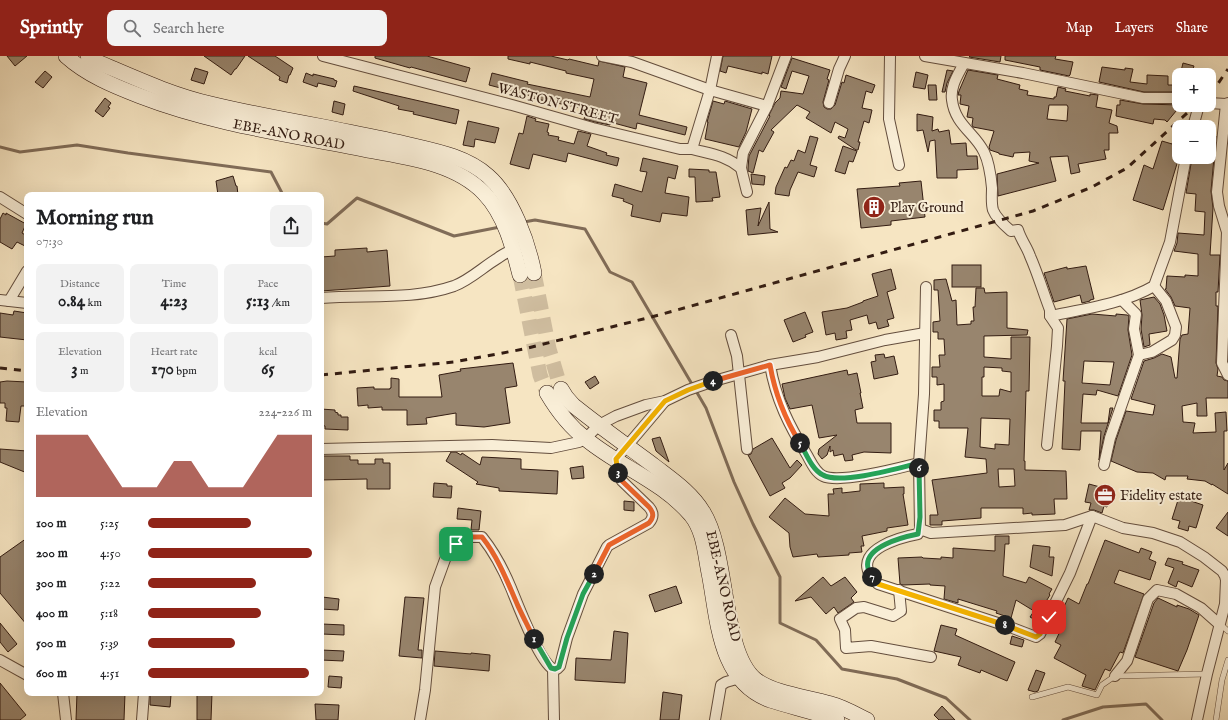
<!DOCTYPE html>
<html lang="en">
<head>
<meta charset="utf-8">
<style>
	body { margin:0; font-family:"IM FELL English",serif; background:#f2f2f2; color:#202124; height:100vh; display:flex; flex-direction:column; font-size:15px; white-space:nowrap }
	* { box-sizing:border-box; margin:0 }
	p { font-size:13px; color:#757577 }
	.icon { flex:none; width:22px; height:22px; fill:none; stroke:currentColor; stroke-width:2; stroke-linecap:round; stroke-linejoin:round }
	.map { position:relative; flex:1; overflow:hidden }
	.details { position:absolute; left:24px; top:136px; width:300px; height:504px; display:flex; flex-direction:column; background:#fff; border-radius:8px; box-shadow:0 4px 16px #0002 }
	.details>* { flex:none }
	.fabs { position:absolute; left:1172px; top:12px; display:grid; gap:8px }
	.fabs a { display:grid; place-items:center; width:44px; height:44px; border-radius:8px; background:#fff; box-shadow:0 4px 16px #0002; font-size:20px }
	.pin { position:absolute; display:grid; place-items:center; width:34px; height:34px; color:#fff; margin:-17px; border-radius:8px; box-shadow:0 2px 6px #0006 }
	.km { position:absolute; width:20px; height:20px; margin:-10px; border-radius:50%; background:#222; color:#fff; font-size:11px; line-height:20px; text-align:center }
	.round { display:grid; place-items:center; flex:none; width:42px; height:42px; border-radius:8px; background:#f2f2f2 }
	.head { display:flex; align-items:center; justify-content:space-between; height:68px; padding:0 12px }
	h1 { font-size:22px; font-weight:700; line-height:30px }
	.metrics { display:grid; grid-template-columns:repeat(3,1fr); gap:6px; height:68px; padding:4px 12px }
	.metrics div { display:grid; align-content:center; border-radius:8px; background:#f2f2f2; text-align:center }
	.metrics b { font-size:17px; font-weight:700 }
	.metrics small { font-size:11px; font-weight:400 }
	.metrics p { font-size:11px }
	.chart { height:112px; padding:8px 12px }
	.chart p { display:flex; justify-content:space-between }
	.chart svg { width:100%; height:72px; margin-top:4px; fill:#8f2418; opacity:.7 }
	ul { padding:0 12px; list-style:none; font-size:13px }
	li { display:grid; grid-template-columns:64px 48px 1fr; align-items:center; height:30px }
	li i { height:10px; border-radius:5px; background:#8f2418 }
	header { display:flex; align-items:center; gap:24px; box-sizing:border-box; height:56px; padding:0 20px; background:#8f2418; color:#fff }
	header strong { font-size:19px }
	nav { display:flex; gap:22px; margin-inline-start:auto; font-size:14px }
	.search { width:280px; height:36px; background:#f2f2f2; display:flex; align-items:center; gap:10px; box-sizing:border-box; padding:0 14px; border-radius:8px; color:#757577; font-size:15px }
	.map>svg:first-child { display:block }
	.lines { fill:none; stroke-linecap:round; stroke-linejoin:round }
	.stream { stroke:#806c58; stroke-width:3 }
	.building { fill:#98856e; stroke:#331c12; fill-rule:evenodd }
	.secondary-tunnel { stroke:#cfbd9f; stroke-width:15; stroke-dasharray:15 8; stroke-linecap:butt }
	.service-casing { stroke:#644e3e; stroke-width:6 }
	.minor-casing { stroke:#644e3e; stroke-width:12 }
	.secondary-casing { stroke:#331c12; stroke-width:16 }
	.service { stroke:#f9eed7; stroke-width:5 }
	.minor { stroke:#f9eed7; stroke-width:10 }
	.secondary { stroke:#f9eed7; stroke-width:15 }
	.rail { stroke:#331c12; stroke-width:3; stroke-dasharray:7 7; stroke-linecap:butt }
	.split-1-casing { stroke:#fff; stroke-width:8 }
	.split-2-casing { stroke:#fff; stroke-width:8 }
	.split-3-casing { stroke:#fff; stroke-width:8 }
	.split-4-casing { stroke:#fff; stroke-width:8 }
	.split-5-casing { stroke:#fff; stroke-width:8 }
	.split-6-casing { stroke:#fff; stroke-width:8 }
	.split-7-casing { stroke:#fff; stroke-width:8 }
	.split-8-casing { stroke:#fff; stroke-width:8 }
	.split-9-casing { stroke:#fff; stroke-width:8 }
	.split-1 { stroke:#f0652b; stroke-width:5 }
	.split-2 { stroke:#22a559; stroke-width:5 }
	.split-3 { stroke:#f0652b; stroke-width:5 }
	.split-4 { stroke:#f5b400; stroke-width:5 }
	.split-5 { stroke:#f0652b; stroke-width:5 }
	.split-6 { stroke:#22a559; stroke-width:5 }
	.split-7 { stroke:#22a559; stroke-width:5 }
	.split-8 { stroke:#f5b400; stroke-width:5 }
	.split-9 { stroke:#f5b400; stroke-width:5 }
	.labels { text-anchor:middle; stroke-width:4; stroke-linejoin:round; paint-order:stroke }
	.street-label { font-size:14px; fill:#331c12; stroke:#f9eed7 }
	.poi-label { font-size:14px; fill:#331c12; stroke:#f9eed7; text-anchor:start }
</style>
</head>
<body>
<header>
<strong>Sprintly</strong>
<div class="search"><svg class="icon" aria-label="search" viewBox="0 0 24 24"><circle cx="10" cy="10" r="6"/><path d="M15 15l6 6"/></svg>Search here</div>
<nav><a>Map</a><a>Layers</a><a>Share</a></nav>
</header>
<div class="map">
<svg width="1228" height="664" viewBox="0 0 1228 664">
	<rect width="100%" height="100%" fill="#f6e5c2"/>
	<filter id="stains"><feTurbulence type="fractalNoise" baseFrequency=".005" numOctaves="4"/><feColorMatrix values="0 0 0 0 .2 0 0 0 0 .09 0 0 0 0 .02 0 0 0 .5 -.17"/></filter>
	<radialGradient id="worn" r=".72"><stop offset=".6" stop-color="#630" stop-opacity="0"/><stop offset="1" stop-color="#630" stop-opacity=".3"/></radialGradient>
	<g class="lines">
		<!-- stream -->
		<g class="stream">
			<polyline points="0,91 20,96 77,89 128,97 271,116 283,139"/>
			<polyline points="524,166 535,164 585,173 610,216 632,226 706,352 734,426 753,468 780,521 780,567 816,584 842,613 897,623 946,642 970,664"/>
			<polyline points="321,167 327,168 357,142 454,180 500,171"/>
			<polyline points="1063,664 1103,651 1146,648 1162,664"/>
		</g>
	</g>
	<!-- building -->
	<g class="building">
		<polygon points="7,0 27,0 15,10"/>
		<polygon points="204,0 245,0 236,13 235,13 231,19"/>
		<polygon points="248,0 275,0 293,12 290,19 289,19 287,27 279,24 280,21"/>
		<polygon points="375,0 427,0 470,12 466,26 411,11 410,12 375,2"/>
		<polygon points="508,0 551,0 568,4 569,3 598,10 599,5 625,11 623,21 647,27 639,59 687,71 685,79 637,67 636,73 610,66 610,69 595,66 584,63 587,53 531,42 531,40 489,29 492,17 528,26 527,28 590,41 594,23 566,17 566,15 530,6 530,8 508,3"/>
		<polygon points="723,0 772,0 768,18 762,16 762,18 728,10 726,17 720,15"/>
		<polygon points="970,0 1001,0 1000,6 969,1"/>
		<polygon points="1005,0 1056,0 1055,3 1073,6 1070,19 1069,20 1040,14 1040,11 1005,4"/>
		<polygon points="792,2 830,14 827,23 829,24 823,46 824,51 827,53 831,53 835,49 842,26 844,27 846,19 875,29 872,37 866,35 862,52 872,54 869,67 864,65 858,86 860,86 858,94 856,94 838,82 839,80 845,82 848,73 835,66 831,77 806,62 810,56 797,49 771,74 774,76 763,96 759,94 753,117 748,115 748,112 749,100 770,60 769,59 775,47 780,42 781,35 803,38 809,20 792,15 786,33 781,31"/>
		<polygon points="1183,7 1194,10 1191,18 1181,15"/>
		<polygon points="1102,11 1125,14 1125,12 1133,13 1130,26 1147,28 1147,19 1168,20 1168,29 1176,29 1176,36 1144,36 1099,26"/>
		<polygon points="195,12 208,16 204,28 191,24"/>
		<polygon points="947,14 953,15 947,27 945,36 942,36"/>
		<path d="M968 14 998 19 997 23 1020 29 1019 33 1028 35 1027 39 1054 43V41H1056L1058 31 1066 33 1065 35 1090 40V38L1098 39 1096 51 1112 54 1109 67 1117 70 1118 77H1109V94H1104L1106 103 1078 108 1080 116 1071 118 1068 100 1050 101 1056 125 998 140 997 118 1039 107 1029 105 1030 96 1014 97 1013 101 999 98V97L990 94 989 91 994 75 973 71 972 69 973 62 967 61 969 50 960 48 961 39H958L959 35ZM1049 49H1067L1068 51 1067 65 1047 63Z"/>
		<polygon points="45,15 52,21 43,32 35,26"/>
		<polygon points="916,16 928,19 925,33 913,31"/>
		<polygon points="306,17 313,20 313,18 334,23 334,24 337,25 335,31 318,27 317,31 303,26"/>
		<polygon points="928,29 936,29 937,44 929,44"/>
		<polygon points="354,30 459,54 456,68 413,58 414,56 398,53 399,50 353,35"/>
		<polygon points="105,42 111,47 108,51 110,52 103,61 95,55"/>
		<polygon points="1120,44 1143,48 1181,49 1167,66 1165,64 1154,63 1153,68 1116,60 1117,49 1120,49"/>
		<polygon points="334,45 345,48 343,59 332,56"/>
		<polygon points="713,45 724,48 725,45 752,53 746,76 739,91 705,83 708,66 707,66"/>
		<polygon points="917,58 933,61 932,75 938,73 939,76 949,74 951,88 966,87 967,100 977,100 978,113 957,114 957,122 937,122 935,84 930,85 928,96 923,74 917,75"/>
		<polygon points="527,60 536,63 535,65 549,68 547,76 549,77 548,79 559,81 558,84 574,88 578,75 591,78 587,90 607,97 606,99 619,102 617,110 568,97 566,106 533,98 529,113 510,108 519,77 523,78"/>
		<polygon points="468,65 499,72 495,87 475,83 474,91 463,89"/>
		<polygon points="1177,72 1179,72 1179,101 1163,154 1133,144 1144,109 1153,113 1162,85 1172,88"/>
		<polygon points="810,80 818,82 810,109 817,111 814,121 798,116 790,134 789,140 775,138 776,131 785,111 787,112 791,104 794,105 798,94 805,97"/>
		<polygon points="1213,80 1216,80 1211,135 1213,152 1210,199 1220,199 1218,236 1216,236 1216,250 1218,250 1216,307 1218,313 1217,320 1222,321 1224,324 1228,325 1228,342 1206,342 1207,360 1197,360 1197,347 1182,350 1183,366 1195,367 1193,377 1216,376 1215,357 1226,356 1227,375 1224,375 1224,414 1228,407 1228,438 1212,428 1212,429 1205,425 1187,423 1188,420 1166,420 1165,424 1153,417 1137,416 1111,405 1116,384 1126,355 1153,359 1155,349 1131,343 1144,305 1154,302 1162,298 1171,301 1175,322 1177,322 1180,283 1182,279 1188,278 1190,252 1175,250 1171,241 1165,233 1166,233 1167,220 1185,221 1185,219 1198,220 1198,198 1174,195 1177,187 1178,177 1204,179 1205,156 1195,155 1196,138 1186,137 1192,102 1211,104"/>
		<polygon points="843,90 857,95 853,106 849,105 845,118 835,115"/>
		<polygon points="643,102 678,110 675,123 668,121 665,137 689,141 687,160 662,157 660,166 631,160 633,149 623,145 624,143 612,140 615,128 642,136 647,116 640,115"/>
		<polygon points="689,113 709,114 709,116 716,116 720,141 712,142 713,145 696,146 695,121 689,121"/>
		<polygon points="751,118 765,120 764,129 752,128"/>
		<polygon points="233,120 236,130 237,130 238,139 218,139 216,125"/>
		<polygon points="921,125 925,161 891,165 891,169 861,172 857,133 900,130 899,127"/>
		<polygon points="769,146 770,173 778,176 748,179 746,154 761,152 758,170"/>
		<polygon points="3,157 6,159 6,157 26,168 22,177 27,180 27,191 17,186 12,193 0,186 0,163"/>
		<polygon points="367,192 367,196 387,194 390,230 321,235 321,201 335,200 335,194"/>
		<rect x="952" y="209" width="29" height="22"/>
		<polygon points="1086,210 1094,243 1090,244 1090,245 1082,247 1080,239 1054,246 1044,217 1067,211 1067,213"/>
		<polygon points="891,213 896,233 887,236 894,262 887,264 889,270 878,273 876,266 869,268 867,259 850,264 852,274 846,275 847,282 836,284 835,277 826,279 822,256 847,252 863,246 863,245 878,240 872,218"/>
		<path d="M946 223 952 245 956 244 957 269 971 268V265H974L973 251H975L976 232H984L985 237 1007 236V272L1028 274 1027 279 984 280V301L1011 303V281H1030L1029 335H1026L1024 405H1025V414L1066 415 1067 443H1054L1055 458 1032 459V457L1023 458V452H981V462L942 465V469H930V459H938L932 424 987 417 986 403 965 401 968 372H939V365H934V354H941V346L944 345V328L937 329V321H932V311H940L939 299H945L944 283H938V276H933V266L940 265 938 234H934V224ZM984 311 1002 312V315L1011 316V336L1000 333 999 340H982V321H984ZM981 362 1010 363 1009 389 995 388V393L980 391ZM998 413H1014L1015 430 999 431Z"/>
		<polygon points="1154,241 1160,248 1164,259 1167,275 1149,278 1150,289 1144,291 1141,273 1142,259 1140,244"/>
		<polygon points="14,255 27,257 27,284 0,281 0,257 13,259"/>
		<polygon points="805,256 813,276 805,279 806,281 793,286 784,264"/>
		<path d="M1092 258 1116 260V258L1127 259 1129 260 1128 274 1132 299 1118 340 1097 334 1096 339 1083 338 1081 367H1108L1110 352H1113L1104 380 1099 404 1101 375H1081L1080 394 1062 393 1065 325H1063L1067 263ZM1084 305 1114 306 1110 329 1082 327Z"/>
		<polygon points="884,298 885,302 894,300 898,318 874,323 871,306 876,305 875,299"/>
		<polygon points="513,307 517,330 505,332 510,367 484,371 456,369 456,357 426,362 427,368 407,369 407,354 382,354 382,351 368,352 368,349 358,350 357,332 374,331 374,333 390,333 390,332 391,332 391,322 399,323 399,341 442,341 439,319 461,315 460,313"/>
		<polygon points="847,314 848,319 857,317 861,337 860,337 863,352 855,354 857,367 891,367 891,397 864,396 852,399 853,404 845,405 843,398 834,400 833,394 830,396 830,390 827,399 822,403 818,398 819,393 837,379 819,382 812,349 790,353 785,342 782,328"/>
		<polygon points="595,320 599,327 590,333 585,326"/>
		<polygon points="7,325 27,326 27,350 21,350 19,366 6,365 7,352 5,352 5,347 0,347 0,326"/>
		<polygon points="321,353 335,354 335,356 338,357 338,359 341,359 341,361 348,361 348,374 325,373 325,370 321,369"/>
		<polygon points="660,381 669,406 656,395 652,383"/>
		<polygon points="772,382 790,412 797,404 802,409 790,422 782,427 785,432 770,440 748,399 751,398 753,393"/>
		<polygon points="0,393 27,395 27,417 0,406"/>
		<polygon points="451,396 456,396 461,399 462,397 480,409 482,401 521,403 521,413 558,415 557,438 499,435 499,432 476,428 478,426 446,405"/>
		<polygon points="321,400 350,400 350,404 358,404 358,408 375,408 375,403 383,403 383,407 390,407 390,433 367,433 367,423 321,424"/>
		<polygon points="583,410 584,422 572,423 570,412"/>
		<polygon points="434,427 447,428 447,430 452,430 451,442 433,441"/>
		<polygon points="884,427 884,432 904,431 904,438 903,438 908,469 887,472 887,475 862,480 864,490 861,490 862,496 849,497 849,499 818,501 817,498 793,501 790,491 789,477 769,461 785,442 805,458 829,460 828,438 834,438 833,433 842,432 842,437 860,435 860,428"/>
		<polygon points="1089,428 1111,434 1107,451 1104,450 1102,457 1094,454 1089,454 1091,447 1085,446"/>
		<polygon points="1179,441 1203,449 1196,472 1189,470 1188,475 1178,472 1180,465 1172,463"/>
		<polygon points="624,445 634,446 634,455 624,454"/>
		<polygon points="458,452 481,455 479,474 471,474 472,464 457,463"/>
		<polygon points="1228,456 1228,480 1216,472"/>
		<polygon points="995,480 1009,480 1009,488 1005,488 1003,520 1026,527 1029,521 1052,533 1049,538 1050,539 1042,552 1044,553 1037,565 1030,561 1034,555 1016,544 1011,562 996,557 997,555 958,543 958,547 944,543 945,530 930,529 930,528 903,529 900,528 898,502 922,501 923,502 941,503 941,501 953,502 953,492 995,495"/>
		<polygon points="27,482 27,569 0,537 0,501"/>
		<polygon points="1105,484 1139,497 1141,492 1152,496 1149,503 1156,506 1150,524 1119,514 1114,527 1144,538 1123,597 1120,596 1110,615 1105,613 1095,634 1082,630 1086,619 1054,602 1061,589 1055,586 1064,567 1058,564 1068,542 1079,548 1087,528 1088,528"/>
		<polygon points="1033,489 1050,491 1049,501 1054,501 1052,520 1030,511"/>
		<polygon points="1168,502 1183,506 1182,508 1199,514 1192,531 1178,525 1176,531 1168,527 1174,512 1165,509"/>
		<polygon points="823,521 831,530 845,521 857,536 851,542 854,546 838,557 834,551 826,558 811,541 795,545"/>
		<polygon points="676,530 682,547 655,556 649,539"/>
		<polygon points="322,541 339,543 338,554 321,553"/>
		<polygon points="405,541 424,542 418,594 422,594 422,602 399,600"/>
		<polygon points="1158,542 1177,551 1177,549 1189,553 1199,559 1187,594 1178,615 1135,601 1154,547"/>
		<polygon points="0,567 17,588 8,596 0,586"/>
		<polygon points="322,568 344,569 344,579 322,578"/>
		<polygon points="941,569 957,573 955,579 1015,606 1007,625 981,614 980,617 958,609 961,601 934,595"/>
		<polygon points="614,575 628,577 625,627 575,624 576,602 611,604"/>
		<polygon points="1012,580 1024,584 1022,591 1010,588"/>
		<polygon points="321,594 344,595 343,605 321,604"/>
		<polygon points="435,595 471,598 471,597 490,599 489,615 434,610"/>
		<polygon points="1036,614 1045,617 1038,635 1035,636 1028,634"/>
		<polygon points="329,620 342,621 341,632 328,631"/>
		<polygon points="0,627 26,659 20,664 0,664"/>
		<polygon points="663,636 682,639 679,664 660,664"/>
		<polygon points="77,637 125,637 124,664 76,664"/>
		<polygon points="150,637 171,639 170,651 150,649"/>
		<polygon points="197,637 212,637 211,664 197,664"/>
		<polygon points="315,648 339,649 338,664 316,664"/>
		<polygon points="942,650 955,664 939,664 934,659"/>
	</g>
	<g class="lines">
		<!-- secondary-tunnel -->
		<g class="secondary-tunnel">
			<polyline points="534,217 549,293 561,333"/>
			<polyline points="520,219 540,319 547,337"/>
		</g>
		<!-- service casing -->
		<g class="service-casing">
			<g id="service">
				<polyline points="1220,568 1228,575"/>
				<polyline points="1032,641 1068,631 1097,639 1102,629 1115,620 1207,618"/>
				<polyline points="1216,664 1222,624 1228,604"/>
			</g>
		</g>
		<!-- minor casing -->
		<g class="minor-casing">
			<g id="minor">
				<polyline points="323,0 512,49 593,72 680,93 692,93 710,34 717,0"/>
				<polyline points="602,0 632,6 710,34 767,50"/>
				<polyline points="890,0 889,63 899,109"/>
				<polyline points="925,0 1023,17 1143,42 1179,42"/>
				<path d="M964 7C958 19 950 30 952 44 955 69 975 77 984 96 989 106 991 121 992 132 992 139 991 147 993 154 996 162 1004 169 1011 175L1018 174C1021 184 1027 191 1030 200 1038 218 1043 236 1050 254V260L1058 272 1057 290 1047 389"/>
				<polyline points="829,47 839,13 845,0"/>
				<polyline points="1209,47 1226,48 1228,47"/>
				<polyline points="1226,48 1217,136 1219,150 1227,176 1222,307 1228,319"/>
				<polyline points="1193,71 1199,49"/>
				<path d="M692 93C711 98 725 99 741 112"/>
				<polyline points="747,136 741,112 743,97 767,50 786,0"/>
				<polyline points="0,141 27,158"/>
				<polyline points="926,231 924,338 919,407 920,473 931,477 1065,469 1092,460 1123,472 1153,477 1180,486 1204,501 1222,515 1225,520 1226,524 1225,548 1207,618 1197,664"/>
				<path d="M321 242C365 238 411 245 454 230 470 224 483 211 498 202 503 198 508 196 514 193"/>
				<polyline points="0,244 27,247"/>
				<polyline points="9,245 27,215"/>
				<path d="M1050 260C1084 253 1123 248 1154 230L1170 186 1186 101"/>
				<polyline points="731,279 737,300 747,393"/>
				<polyline points="1139,299 1152,296 1172,284 1175,279 1176,271 1166,245 1154,230"/>
				<path d="M770 309C776 344 789 369 807 399 811 406 815 416 823 420 840 428 899 412 919 407"/>
				<polyline points="321,393 492,389 551,392 579,386 585,383 599,369 616,360 646,349 665,345 688,334 714,325 770,309 818,301 885,284 925,277"/>
				<polyline points="1104,409 1110,382 1139,299 1134,273 1136,258 1122,244"/>
				<path d="M920 473 918 478C902 481 855 493 870 519 872 522 876 526 878 528L1010 571 1036 581 1040 578 1070 517 1092 460"/>
				<polyline points="899,534 901,555 893,560 864,551 856,552 840,563 845,574 846,592 871,590 931,601"/>
				<polyline points="0,604 27,619"/>
				<path d="M553 613H557L560 610 567 582 583 538 607 491 609 489 649 467C654 461 654 457 649 451L622 425 619 419 616 403 665 345"/>
				<polyline points="1115,620 1127,605 1148,543 1157,534 1176,538 1201,552 1219,568"/>
				<polyline points="63,637 66,664"/>
				<polyline points="142,664 144,637"/>
				<path d="M420 664 425 634 435 531 447 498 456 488 469 481H482C494 496 504 515 511 532 518 549 539 605 553 613L554 664"/>
				<polyline points="715,664 721,629 726,626 740,622"/>
			</g>
		</g>
		<!-- secondary casing -->
		<g class="secondary-casing">
			<g id="secondary">
				<path d="M66 0C87 19 114 30 140 40 215 69 295 79 373 95 411 102 456 108 484 137 505 159 513 191 520 219"/>
				<path d="M88 0 95 5C133 21 171 39 211 48 248 57 286 64 324 71 353 77 381 82 410 89 436 95 467 101 488 120 512 141 528 186 534 217"/>
				<path d="M561 333 566 341 573 349C599 370 626 389 653 409 671 423 691 436 703 456 729 497 721 596 756 624 775 638 808 641 831 648 843 651 855 658 867 664"/>
				<path d="M547 337C557 354 570 371 586 383 620 411 662 425 691 459 704 475 705 497 709 517 718 562 718 625 770 644 792 651 815 656 837 664"/>
			</g>
		</g>
		<!-- service -->
		<use href="#service" class="service"/>
		<!-- minor -->
		<use href="#minor" class="minor"/>
		<!-- secondary -->
		<use href="#secondary" class="secondary"/>
		<!-- rail -->
		<g class="rail">
			<polyline points="1209,37 1217,29 1228,13"/>
			<polyline points="0,312 27,315"/>
			<polyline points="321,319 454,306 524,293 659,259 1033,155 1092,131 1127,112 1196,49"/>
		</g>
	</g>
	<g class="lines">
		<!-- split-1 casing -->
		<g class="split-1-casing">
			<path id="split-1" d="M456 488 469 481H482C498 501 508 527 518 550 523 561 529 572 534 583"/>
		</g>
		<!-- split-2 casing -->
		<g class="split-2-casing">
			<polyline id="split-2" points="534,583 551,612 555,613 559,611 567,582 583,538 594,518"/>
		</g>
		<!-- split-3 casing -->
		<g class="split-3-casing">
			<path id="split-3" d="M594 518 609 489 649 467C654 461 654 457 649 451L622 425 618 417"/>
		</g>
		<!-- split-4 casing -->
		<g class="split-4-casing">
			<polyline id="split-4" points="618,417 616,403 665,345 688,334 713,325"/>
		</g>
		<!-- split-5 casing -->
		<g class="split-5-casing">
			<path id="split-5" d="M713 325 770 309C775 338 785 363 800 387"/>
		</g>
		<!-- split-6 casing -->
		<g class="split-6-casing">
			<path id="split-6" d="M800 387C806 397 812 414 823 419 840 429 899 412 919 407V412"/>
		</g>
		<!-- split-7 casing -->
		<g class="split-7-casing">
			<path id="split-7" d="M872 521C869 518 869 516 868 512 863 491 903 481 918 478L920 461 919 412"/>
		</g>
		<!-- split-8 casing -->
		<g class="split-8-casing">
			<polyline id="split-8" points="872,521 878,528 1005,569"/>
		</g>
		<!-- split-9 casing -->
		<g class="split-9-casing">
			<polyline id="split-9" points="1005,569 1036,581 1040,578 1049,561"/>
		</g>
		<!-- split-1 -->
		<use href="#split-1" class="split-1"/>
		<!-- split-2 -->
		<use href="#split-2" class="split-2"/>
		<!-- split-3 -->
		<use href="#split-3" class="split-3"/>
		<!-- split-4 -->
		<use href="#split-4" class="split-4"/>
		<!-- split-5 -->
		<use href="#split-5" class="split-5"/>
		<!-- split-6 -->
		<use href="#split-6" class="split-6"/>
		<!-- split-7 -->
		<use href="#split-7" class="split-7"/>
		<!-- split-8 -->
		<use href="#split-8" class="split-8"/>
		<!-- split-9 -->
		<use href="#split-9" class="split-9"/>
	</g>
	<!-- icons -->
	<defs>
		<g id="building-disc" transform="scale(1.15)"><circle r="9.5" fill="#8f2418" stroke="#f9eed7"/><path d="M-4-6H4V6H1V3H-1V6H-4ZM-2.5-4.3h1.7v1.8h-1.7ZM.8-4.3h1.7v1.8H.8ZM-2.5-1h1.7V.8h-1.7ZM.8-1h1.7V.8H.8Z" fill="#fff"/></g>
		<g id="office-disc" transform="scale(1.15)"><circle r="9.5" fill="#8f2418" stroke="#f9eed7"/><path d="M-6-3h4V-5.5h4V-3h4V5H-6ZM-1-4.5V-3h2v-1.5ZM-6 0V1H6V0Z" fill="#fff"/></g>
	</defs>
	<g fill-rule="evenodd">
		<use href="#building-disc" x="874" y="151"/>
		<use href="#office-disc" x="1105" y="439"/>
	</g>
	<g class="labels">
		<!-- street labels -->
		<g class="street-label">
			<text transform="translate(558 47) rotate(15)" y="5">WASTON STREET</text>
			<text transform="translate(289 78) rotate(11)" y="5">EBE-ANO ROAD</text>
			<text transform="translate(724 530) rotate(77)" y="5">EBE-ANO ROAD</text>
		</g>
		<!-- poi labels -->
		<g class="poi-label">
			<text x="890" y="156">Play Ground</text>
			<text x="1120" y="444">Fidelity estate</text>
		</g>
	</g>
	<rect width="100%" height="100%" filter="url(#stains)"/>
	<rect width="100%" height="100%" fill="url(#worn)"/>
</svg>
<div class="fabs">
<a>+</a>
<a>−</a>
</div>
<div class="pin" style="left:456px;top:488px;background:#1e9e55"><svg class="icon" aria-label="arrive" viewBox="0 0 24 24"><path d="M6 21V4h12l-3 4 3 4H6"/></svg></div>
<div class="pin" style="left:1049px;top:561px;background:#d93025"><svg class="icon" aria-label="check" viewBox="0 0 24 24"><path d="M5 12l5 5 9-10"/></svg></div>
<b class="km" style="left:534px;top:583px">1</b>
<b class="km" style="left:594px;top:518px">2</b>
<b class="km" style="left:618px;top:417px">3</b>
<b class="km" style="left:713px;top:325px">4</b>
<b class="km" style="left:800px;top:387px">5</b>
<b class="km" style="left:919px;top:412px">6</b>
<b class="km" style="left:872px;top:521px">7</b>
<b class="km" style="left:1005px;top:569px">8</b>
<section class="details">
<div class="head"><div><h1>Morning run</h1><p>07:30</p></div><a class="round"><svg class="icon" aria-label="share" viewBox="0 0 24 24"><path d="M12 15V3M7 8l5-5 5 5M5 13v7h14v-7"/></svg></a></div>
<div class="metrics">
<div><p>Distance</p><b>0.84<small> km</small></b></div>
<div><p>Time</p><b>4:23</b></div>
<div><p>Pace</p><b>5:13<small> /km</small></b></div>
</div>
<div class="metrics">
<div><p>Elevation</p><b>3<small> m</small></b></div>
<div><p>Heart rate</p><b>170<small> bpm</small></b></div>
<div><p>kcal</p><b>65</b></div>
</div>
<div class="chart"><p><span>Elevation</span>224–226 m</p>
<svg viewBox="0 0 160 44" preserveAspectRatio="none"><path d="M0 44V6L10 6L20 6L30 6L40 22L50 38L60 38L70 38L80 22L90 22L100 38L110 38L120 38L130 22L140 6L150 6L160 6V44z"/></svg>
</div>
<ul>
<li><b>100 m</b>5:25<i style="width:63%"></i></li>
<li><b>200 m</b>4:50<i style="width:100%"></i></li>
<li><b>300 m</b>5:22<i style="width:66%"></i></li>
<li><b>400 m</b>5:18<i style="width:69%"></i></li>
<li><b>500 m</b>5:39<i style="width:53%"></i></li>
<li><b>600 m</b>4:51<i style="width:98%"></i></li>
</ul>
</section>
</div>
</body>
</html>
